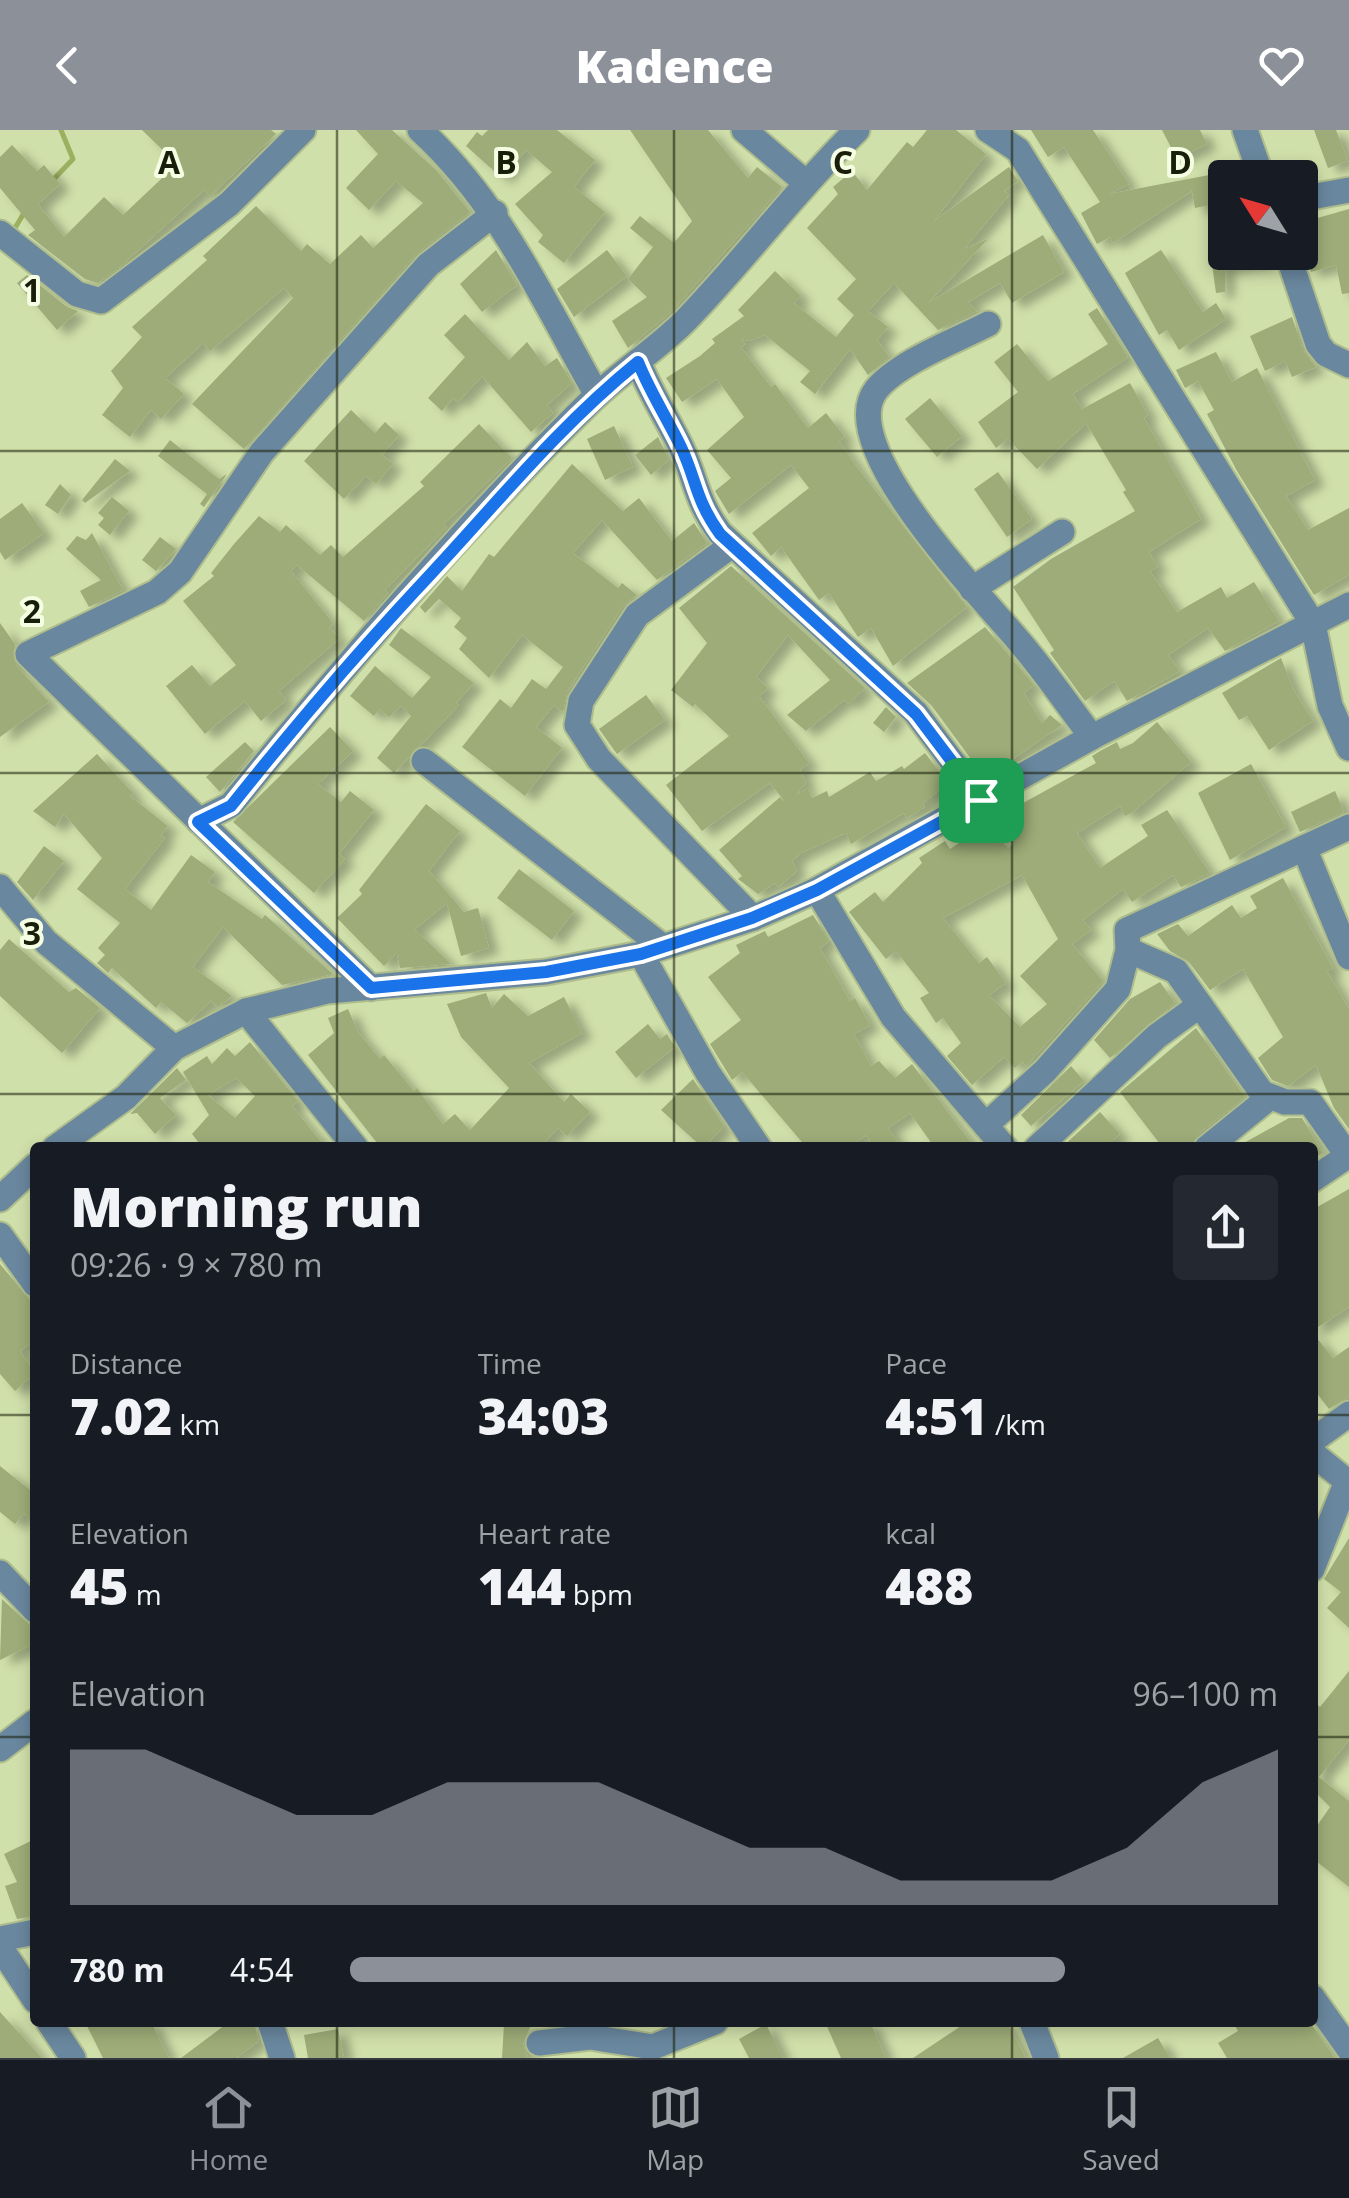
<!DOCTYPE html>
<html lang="en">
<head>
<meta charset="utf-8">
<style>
	body { margin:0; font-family:"Open Sans",sans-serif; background:#242831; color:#f1f3f6; height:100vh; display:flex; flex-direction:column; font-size:38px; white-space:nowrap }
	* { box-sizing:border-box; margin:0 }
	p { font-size:32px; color:#9ea1a6 }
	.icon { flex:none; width:55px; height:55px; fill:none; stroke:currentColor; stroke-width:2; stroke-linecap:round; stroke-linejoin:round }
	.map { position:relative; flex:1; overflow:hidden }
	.drawer { position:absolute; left:30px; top:1012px; width:1288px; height:885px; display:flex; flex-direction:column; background:#171b24; border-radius:10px; box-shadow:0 5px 15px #0003 }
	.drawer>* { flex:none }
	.needle { width:65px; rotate:307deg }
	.buttons { position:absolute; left:1208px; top:30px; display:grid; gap:20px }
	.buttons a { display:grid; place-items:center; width:110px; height:110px; border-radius:10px; background:#171b24; box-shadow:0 5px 15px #0003; font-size:50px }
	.pin { position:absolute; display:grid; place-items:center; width:85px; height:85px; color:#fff; margin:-42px; border-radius:20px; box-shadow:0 5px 15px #0006 }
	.round { display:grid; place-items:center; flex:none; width:105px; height:105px; border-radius:10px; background:#242831 }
	.overview { display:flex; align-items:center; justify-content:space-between; height:170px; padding:0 40px }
	h1 { font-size:55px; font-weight:800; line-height:75px }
	.stats { display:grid; grid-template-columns:repeat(3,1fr); gap:15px; height:170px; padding:10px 40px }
	.stats div { display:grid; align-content:center }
	.stats b { font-size:50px; font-weight:800 }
	.stats small { font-size:28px; font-weight:400 }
	.stats p { font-size:28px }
	.chart { height:280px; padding:20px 40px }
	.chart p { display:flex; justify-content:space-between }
	.chart svg { width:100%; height:180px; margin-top:10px; fill:#8c9099; opacity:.7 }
	ul { padding:0 40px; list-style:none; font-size:32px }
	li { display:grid; grid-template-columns:160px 120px 1fr; align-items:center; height:75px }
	li i { height:25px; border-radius:12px; background:#8c9099 }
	header { display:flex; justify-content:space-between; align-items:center; height:130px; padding:0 40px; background:#8c9099; color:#fff; font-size:45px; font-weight:800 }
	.tabs { display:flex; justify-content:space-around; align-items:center; height:140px; border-top:2px solid #363941; background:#171b24; font-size:28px; color:#9ea1a6 }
	.tabs a { display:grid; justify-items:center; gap:5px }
	.tabs .active { color:#8c9099 }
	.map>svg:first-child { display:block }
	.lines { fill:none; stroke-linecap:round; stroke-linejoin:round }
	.stream { stroke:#9bb160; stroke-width:5 }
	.building { fill:#9dac78; fill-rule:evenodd; filter:url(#shadow) }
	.minor-casing { stroke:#afbd8d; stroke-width:29 }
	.minor { stroke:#69879e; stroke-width:25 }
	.route-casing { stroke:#fff; stroke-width:20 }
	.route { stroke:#1a73e8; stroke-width:12 }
	.grid { fill:none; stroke:#181e09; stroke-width:2.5; stroke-opacity:0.55 }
	.grid-label { font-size:32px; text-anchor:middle; font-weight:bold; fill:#181e09; stroke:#f5fde2; stroke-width:8; stroke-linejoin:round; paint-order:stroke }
</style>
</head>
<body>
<header><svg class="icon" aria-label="back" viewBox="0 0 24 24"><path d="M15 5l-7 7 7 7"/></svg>Kadence<svg class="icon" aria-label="heart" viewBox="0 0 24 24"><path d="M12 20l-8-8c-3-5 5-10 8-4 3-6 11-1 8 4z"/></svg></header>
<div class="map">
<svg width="1349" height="1928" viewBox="0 0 1349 1928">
	<defs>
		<filter id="shadow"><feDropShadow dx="10" dy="6" stdDeviation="5" flood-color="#0004"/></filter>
	</defs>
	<rect width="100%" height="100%" fill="#d0e0aa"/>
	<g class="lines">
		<!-- stream -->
		<g class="stream">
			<polyline points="51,52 73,29 61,0"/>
			<polyline points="12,103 24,83"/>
		</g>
	</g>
	<!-- building -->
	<g class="building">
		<polygon points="142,0 271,0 276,4 210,66 204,60 121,136 98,153 85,149 28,105 35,100 0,58 0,27 12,15 37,41 44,35 60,54 38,74 64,107 104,67 123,85 177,34"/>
		<polygon points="356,0 392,0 436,40 470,82 416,124 244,319 192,274 293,168 284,158 210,221 203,213 165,248 184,264 161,289 151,280 130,307 102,285 123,258 111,241 142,207 132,197 207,130 203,126 256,76 301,121 307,114 330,134 361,105 373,118 423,73 396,51 369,80 346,58 378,24"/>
		<polygon points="488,0 557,0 595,30 574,57 605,82 564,133 538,112 543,105 515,74 552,42 526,20 502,48 466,16 477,2 482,6"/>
		<polygon points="630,0 708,0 748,48 757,37 782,57 673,180 628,218 612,191 647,167 628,149 653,117 630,98 640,86 674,113 692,91"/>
		<polygon points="927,0 956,0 986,24 934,91 1009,37 1018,51 1004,61 1009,65 964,119 988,109 928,173 1043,105 1064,142 1012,173 1000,153 968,172 977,181 938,200 894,153 868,181 888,197 877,210 889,227 868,245 850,219 815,264 800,252 810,241 765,205 749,211 741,209 745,214 741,217 771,257 775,254 808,298 826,283 845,307 839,311 859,340 967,477 893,536 871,498 858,507 829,463 819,470 781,417 771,426 752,403 809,358 791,335 729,384 715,361 731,348 707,320 744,287 717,249 682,272 666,248 700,226 715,213 712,209 744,186 738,180 775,141 801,166 794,173 836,207 854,185 837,169 856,149 807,98 838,64 833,57 852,41 867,60 907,12 913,17"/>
		<polygon points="1031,0 1093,0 1129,54 1109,64 1225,42 1225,72 1195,78 1192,61 1113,113 1110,107 1097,114 1081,83 1100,72 1064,17 1048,27"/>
		<polygon points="1162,0 1200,0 1207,14 1177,29"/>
		<polygon points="1314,0 1336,0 1348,31 1328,38"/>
		<polygon points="1349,79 1349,163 1342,164 1336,135 1311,142 1300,113 1300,93"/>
		<polygon points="1225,103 1225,122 1264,122 1265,132 1225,137 1225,162 1216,163 1208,105"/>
		<polygon points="496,120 517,155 482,182 460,154"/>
		<polygon points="607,120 627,146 574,187 557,159"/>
		<polygon points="1161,120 1203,182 1216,173 1226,189 1179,220 1167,200 1159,205 1125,143"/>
		<polygon points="27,145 67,177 78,181 57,200 17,153"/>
		<polygon points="1097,178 1128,227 1073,264 1082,279 1130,253 1148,285 1144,288 1201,389 1149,422 1158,437 1150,441 1177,482 1221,457 1227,468 1254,452 1279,491 1225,521 1208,498 1168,525 1180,541 1127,571 1114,551 1085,571 1050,523 1054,520 1013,457 1051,429 1135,381 1123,362 1126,360 1086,293 1037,339 1008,309 996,318 978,292 1018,262 994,232 1017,214 1048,251 1108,214 1088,184"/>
		<polygon points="465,184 509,230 527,212 545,236 557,228 572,253 547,275 553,283 531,302 482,246 458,272 453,268 442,281 428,268 465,227 444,205"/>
		<polygon points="1292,187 1303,220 1316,237 1292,247 1285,231 1265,241 1250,206"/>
		<polygon points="1216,222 1232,252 1257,238 1315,350 1286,366 1308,400 1349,378 1349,445 1314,465 1237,341 1207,284 1214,280 1198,251 1185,258 1176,240"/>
		<polygon points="930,268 962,306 937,327 905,289"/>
		<polygon points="351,280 375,303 385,292 399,305 382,325 393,334 376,354 366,346 344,369 304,331"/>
		<polygon points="479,294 512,328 444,394 447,397 385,460 388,463 364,491 297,435 291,441 333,493 329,498 340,508 279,561 286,570 261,591 245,571 205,604 166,556 192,535 210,556 236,535 183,471 214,446 211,443 234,414 259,386 280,402 286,395 320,425 331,415 343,427 424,356 420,352"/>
		<polygon points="614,296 633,337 605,350 587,309"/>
		<polygon points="658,307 669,330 651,345 635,325"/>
		<polygon points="170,310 219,349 227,344 204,377 200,374 207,364 158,326"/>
		<polygon points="115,329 130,341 85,373 82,370"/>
		<polygon points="572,334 623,381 639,368 672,411 694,393 707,413 657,450 602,390 573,423 618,458 622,453 637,465 623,476 567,562 563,582 554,575 536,597 562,618 525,666 462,617 500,569 511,578 532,549 546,559 563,537 522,505 489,548 459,519 467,508 454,497 461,488 439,469 425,483 420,477 447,446 462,461 489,424 494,427"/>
		<polygon points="998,342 1032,389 1007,407 974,359"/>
		<polygon points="60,354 71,365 58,384 45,375"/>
		<polygon points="112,367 129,381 110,405 98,395 104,388 98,383"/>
		<polygon points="22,373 44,403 5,430 0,422 0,389"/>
		<polygon points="92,403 123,460 89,477 80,461 101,450 66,419 77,406 86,410"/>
		<polygon points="160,407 176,419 156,441 142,430"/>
		<polygon points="731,436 865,558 849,574 844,570 806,601 787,585 830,550 788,505 756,547 768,558 759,566 809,633 800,640 806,653 796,665 808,658 812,668 827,661 829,667 870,642 876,651 902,636 904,639 925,623 948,653 923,673 925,677 907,688 904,683 851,714 846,703 801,723 792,731 797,741 778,757 775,753 758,764 738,749 742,746 719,720 780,667 785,672 770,653 702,701 666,655 729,606 695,574 693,577 671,560 707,513 679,478"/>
		<polygon points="0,493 15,514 16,535 49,572 0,607"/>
		<polygon points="985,497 1034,555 1024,563 1042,593 1050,585 1062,595 985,648 932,576 907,553"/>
		<polygon points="401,498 474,553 456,573 459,575 394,643 377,628 411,586 401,576 389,587 380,579 374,586 350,566 375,536 412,568 431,547 389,515"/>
		<polygon points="1281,528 1294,561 1313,591 1269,620 1247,586 1239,590 1222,563"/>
		<polygon points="646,565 665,590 617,624 599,599"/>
		<polygon points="886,577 896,587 884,602 873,593"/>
		<path d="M1157 592 1191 632 1133 682 1125 686 1120 676 1077 703 1100 738 1148 706 1141 695 1167 680 1210 743 1181 757 1173 745 1132 772 1123 759 1083 790 1091 800 1072 814 1103 851 1026 936 1022 931 1015 938 1004 927 972 955 947 926 961 913 943 888 936 893 920 868 929 863 896 821 886 829 849 782 875 762 883 772 922 733 919 728 945 711 950 719 980 699 986 709 994 702 1008 718 1013 715 1003 695 1023 673 1096 633 1092 626 1100 621 1117 612 1120 619 1133 613ZM1022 745 1058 809 1020 846 1047 874 1020 897 989 865 1006 853 987 827 979 833 943 788Z"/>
		<polygon points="330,597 353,621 318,654 341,672 350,661 374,680 339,724 345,729 314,763 233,692"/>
		<polygon points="245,612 254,621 220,662 206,647"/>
		<polygon points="97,624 133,663 130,666 168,696 161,705 165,708 125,759 151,780 191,725 215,742 208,752 262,789 265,785 333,844 282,855 223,797 193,837 232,866 218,877 211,871 187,893 161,872 156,878 112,838 108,843 97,833 105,825 98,818 120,793 77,759 102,728 64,684 55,697 33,681"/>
		<polygon points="1251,634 1286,697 1230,730 1198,663"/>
		<polygon points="1335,661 1344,682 1300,702 1291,682"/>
		<polygon points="426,674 460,701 429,741 464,782 478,778 489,818 461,826 447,773 415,799 451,834 400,838 397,823 384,836 337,788 362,764 359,760"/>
		<polygon points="44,716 64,731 33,770 17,752"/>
		<polygon points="519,739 574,781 552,810 497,768"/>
		<polygon points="1283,748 1333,838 1327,841 1349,879 1349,999 1334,978 1316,935 1288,956 1272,950 1258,928 1283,907 1243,839 1210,860 1189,832 1170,821 1157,804 1178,794 1188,806 1232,775 1241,788 1257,778 1250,766"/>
		<polygon points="813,785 829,811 820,818 850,871 855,868 870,895 854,904 871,936 879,931 895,948 912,934 975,1018 935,1018 910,983 888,998 901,1018 874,1018 866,1005 848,1018 807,1018 742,942 732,950 710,914 741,890 708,847 740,823 736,815 765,801 768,807"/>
		<polygon points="9,809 69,862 76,858 100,878 62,923 0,866 0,820"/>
		<polygon points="1160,852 1175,873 1110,928 1094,910 1130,869"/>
		<polygon points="486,863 492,878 504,864 528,886 564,867 582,903 529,933 564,972 571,964 590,982 567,1006 558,998 539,1018 381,1018 308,925 334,903 328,888 348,879 358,902 380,929 384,925 414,961 417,958 443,994 455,984 470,1000 509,958 461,907 447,874"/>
		<polygon points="648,894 660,909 667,904 675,917 636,948 615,922"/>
		<polygon points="1196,898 1245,967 1197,1005 1191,1018 1163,1018 1120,962"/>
		<path d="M250 912 298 971 292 976 326 1018H203L192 1004 209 985 183 942 207 926 212 934 227 918 235 926ZM236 948 255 966 235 988 208 965Z"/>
		<polygon points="1071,936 1084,951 1031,996 1021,985"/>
		<polygon points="177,938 186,950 160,968 176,985 155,1004 137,983 130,984"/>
		<polygon points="693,949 724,996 703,1018 661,980"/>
		<polygon points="1100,982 1120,1004 1104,1018 1061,1018"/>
		<polygon points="1289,988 1302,988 1323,1023 1312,1030 1312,1018 1235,1018"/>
		<polygon points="1349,1059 1349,1177 1312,1201 1312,1080"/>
		<polygon points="0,1134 35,1176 35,1210 20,1221 35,1243 15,1261 0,1244"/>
		<polygon points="1312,1202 1333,1228 1349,1217 1349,1266 1329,1279 1312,1257"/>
		<polygon points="0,1336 35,1364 35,1398 24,1383 15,1394 0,1382"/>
		<polygon points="1349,1408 1349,1498 1327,1478 1341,1462 1324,1449"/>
		<polygon points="2,1469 31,1496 35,1513 0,1530"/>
		<polygon points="1349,1541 1349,1610 1319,1647 1349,1671 1349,1757 1312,1728 1312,1703 1330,1677 1312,1659 1312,1571 1320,1577"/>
		<polygon points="35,1709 35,1786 17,1789 5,1756 17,1752 4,1724"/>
		<polygon points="0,1882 42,1928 0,1928"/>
		<polygon points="85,1892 151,1892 169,1928 103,1928"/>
		<polygon points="229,1892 254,1892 259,1911 236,1928 181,1928"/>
		<polygon points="825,1892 870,1892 886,1928 841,1928"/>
		<polygon points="967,1892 1007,1892 1026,1928 913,1928"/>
		<polygon points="1233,1892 1310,1892 1335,1928 1227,1928 1218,1913 1238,1901"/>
		<polygon points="504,1894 531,1895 523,1914 528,1928 502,1928"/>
		<polygon points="766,1894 783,1928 749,1928 739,1909"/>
		<polygon points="338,1899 344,1928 308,1928 304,1905"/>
		<polygon points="1158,1908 1170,1928 1123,1928"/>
	</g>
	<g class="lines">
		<!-- minor casing -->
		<g class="minor-casing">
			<g id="minor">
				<path d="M420 0C500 73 544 172 597 265"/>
				<polyline points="744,0 805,52"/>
				<polyline points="988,0 1018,20 1313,494 1330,576 1349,618"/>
				<polyline points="1245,0 1262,48"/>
				<polyline points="1300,69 1349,60"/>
				<polyline points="0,103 77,164 101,171 229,74 303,0"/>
				<polyline points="1287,122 1318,214 1326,224 1349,235"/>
				<path d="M988 194C957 210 897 233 876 260 833 316 983 468 1017 509 1044 540 1067 574 1092 607"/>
				<path d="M638 232C650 262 667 288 681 317 697 351 695 369 720 403L916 583 981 670"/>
				<polyline points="732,415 637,485 581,571 577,595 599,629 753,788"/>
				<polyline points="972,459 1062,402"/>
				<polyline points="424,631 662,816"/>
				<path d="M199 691 231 675C345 535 464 396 593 269 622 241 657 219 685 191 745 129 796 60 857 0"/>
				<polyline points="1305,720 1349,827"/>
				<polyline points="0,757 46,812 174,918"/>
				<polyline points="817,760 893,887 1005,1018"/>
				<polyline points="1128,820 1176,841 1262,963 1285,972 1310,972 1348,1026"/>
				<polyline points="641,824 708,943 759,1018"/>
				<polyline points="371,858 28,524 157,462 180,442 262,322 428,135 495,83"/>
				<polyline points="246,881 356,1018"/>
				<polyline points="986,995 1045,941 1118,859 1128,820 1127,800 1349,697"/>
				<polyline points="55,1018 126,967 174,918 246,881 327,861 546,842 641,824 753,788 817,760 1092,607 1349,475"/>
				<polyline points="1037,1018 1157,906 1200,875"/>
				<polyline points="1207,1018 1270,967"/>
				<polyline points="1312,1050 1349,1025"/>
				<polyline points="0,1069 35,1036"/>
				<polyline points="0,1105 35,1154"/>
				<polyline points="1312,1311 1349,1284"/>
				<polyline points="1312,1323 1349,1353"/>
				<polyline points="1312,1439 1347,1351"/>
				<polyline points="0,1443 35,1480"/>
				<polyline points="0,1619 35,1592"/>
				<polyline points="0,1809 35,1802"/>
				<polyline points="0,1817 35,1870"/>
				<polyline points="1312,1867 1349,1919"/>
				<polyline points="49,1892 73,1928"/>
				<polyline points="270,1892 282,1928"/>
				<polyline points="1032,1892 1046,1928"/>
				<polyline points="539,1913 590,1907 653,1917 715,1892"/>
			</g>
		</g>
		<!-- minor -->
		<use href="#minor" class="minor"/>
	</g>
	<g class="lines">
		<!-- route casing -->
		<g class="route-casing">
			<path id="route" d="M638 232C650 262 667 288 681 317 697 351 695 369 720 404L916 584 981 670 817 760 752 788 641 824 546 842 371 858 198 692 231 676C290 602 351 530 415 461 489 383 554 300 638 232Z"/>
		</g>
		<!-- route -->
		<use href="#route" class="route"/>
	</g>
	<!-- grid -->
	<path class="grid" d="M337 0V1018M674 0V1018M1012 0V1018M0 321H1349M0 643H1349M0 964H1349M0 1285H35M1312 1285H1349M0 1607H35M1312 1607H1349M337 1892V1928M674 1892V1928M1012 1892V1928"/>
	<g class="grid-label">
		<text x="169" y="44">A</text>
		<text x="506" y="44">B</text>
		<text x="843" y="44">C</text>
		<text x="1180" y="44">D</text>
		<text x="32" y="172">1</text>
		<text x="32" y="493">2</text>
		<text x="32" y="815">3</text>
	</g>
</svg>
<div class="buttons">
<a><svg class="needle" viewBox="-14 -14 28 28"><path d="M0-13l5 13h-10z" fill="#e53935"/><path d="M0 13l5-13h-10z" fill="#9ea1a6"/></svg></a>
</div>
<div class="pin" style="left:981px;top:670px;background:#1e9e55"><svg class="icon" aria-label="arrive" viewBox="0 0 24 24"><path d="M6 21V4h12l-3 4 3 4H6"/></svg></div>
<section class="drawer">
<div class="overview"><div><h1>Morning run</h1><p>09:26 · 9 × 780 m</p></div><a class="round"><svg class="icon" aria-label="share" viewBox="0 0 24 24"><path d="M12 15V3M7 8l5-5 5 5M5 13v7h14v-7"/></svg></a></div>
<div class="stats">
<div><p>Distance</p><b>7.02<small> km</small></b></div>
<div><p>Time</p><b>34:03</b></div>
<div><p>Pace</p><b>4:51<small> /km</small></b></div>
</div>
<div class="stats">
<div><p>Elevation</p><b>45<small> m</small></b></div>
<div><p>Heart rate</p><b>144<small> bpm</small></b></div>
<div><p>kcal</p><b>488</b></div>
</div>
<div class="chart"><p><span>Elevation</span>96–100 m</p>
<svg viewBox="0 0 160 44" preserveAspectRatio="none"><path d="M0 44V6L10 6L20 14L30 22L40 22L50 14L60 14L70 14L80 22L90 30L100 30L110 38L120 38L130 38L140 30L150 14L160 6V44z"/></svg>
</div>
<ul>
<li><b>780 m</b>4:54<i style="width:77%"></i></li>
</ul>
</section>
</div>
<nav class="tabs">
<a class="active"><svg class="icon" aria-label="home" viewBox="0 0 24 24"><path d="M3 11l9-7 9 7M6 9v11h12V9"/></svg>Home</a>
<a><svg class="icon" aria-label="map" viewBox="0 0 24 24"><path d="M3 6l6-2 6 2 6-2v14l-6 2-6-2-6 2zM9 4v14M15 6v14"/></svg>Map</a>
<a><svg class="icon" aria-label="saved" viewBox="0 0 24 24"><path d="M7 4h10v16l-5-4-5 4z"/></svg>Saved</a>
</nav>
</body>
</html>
